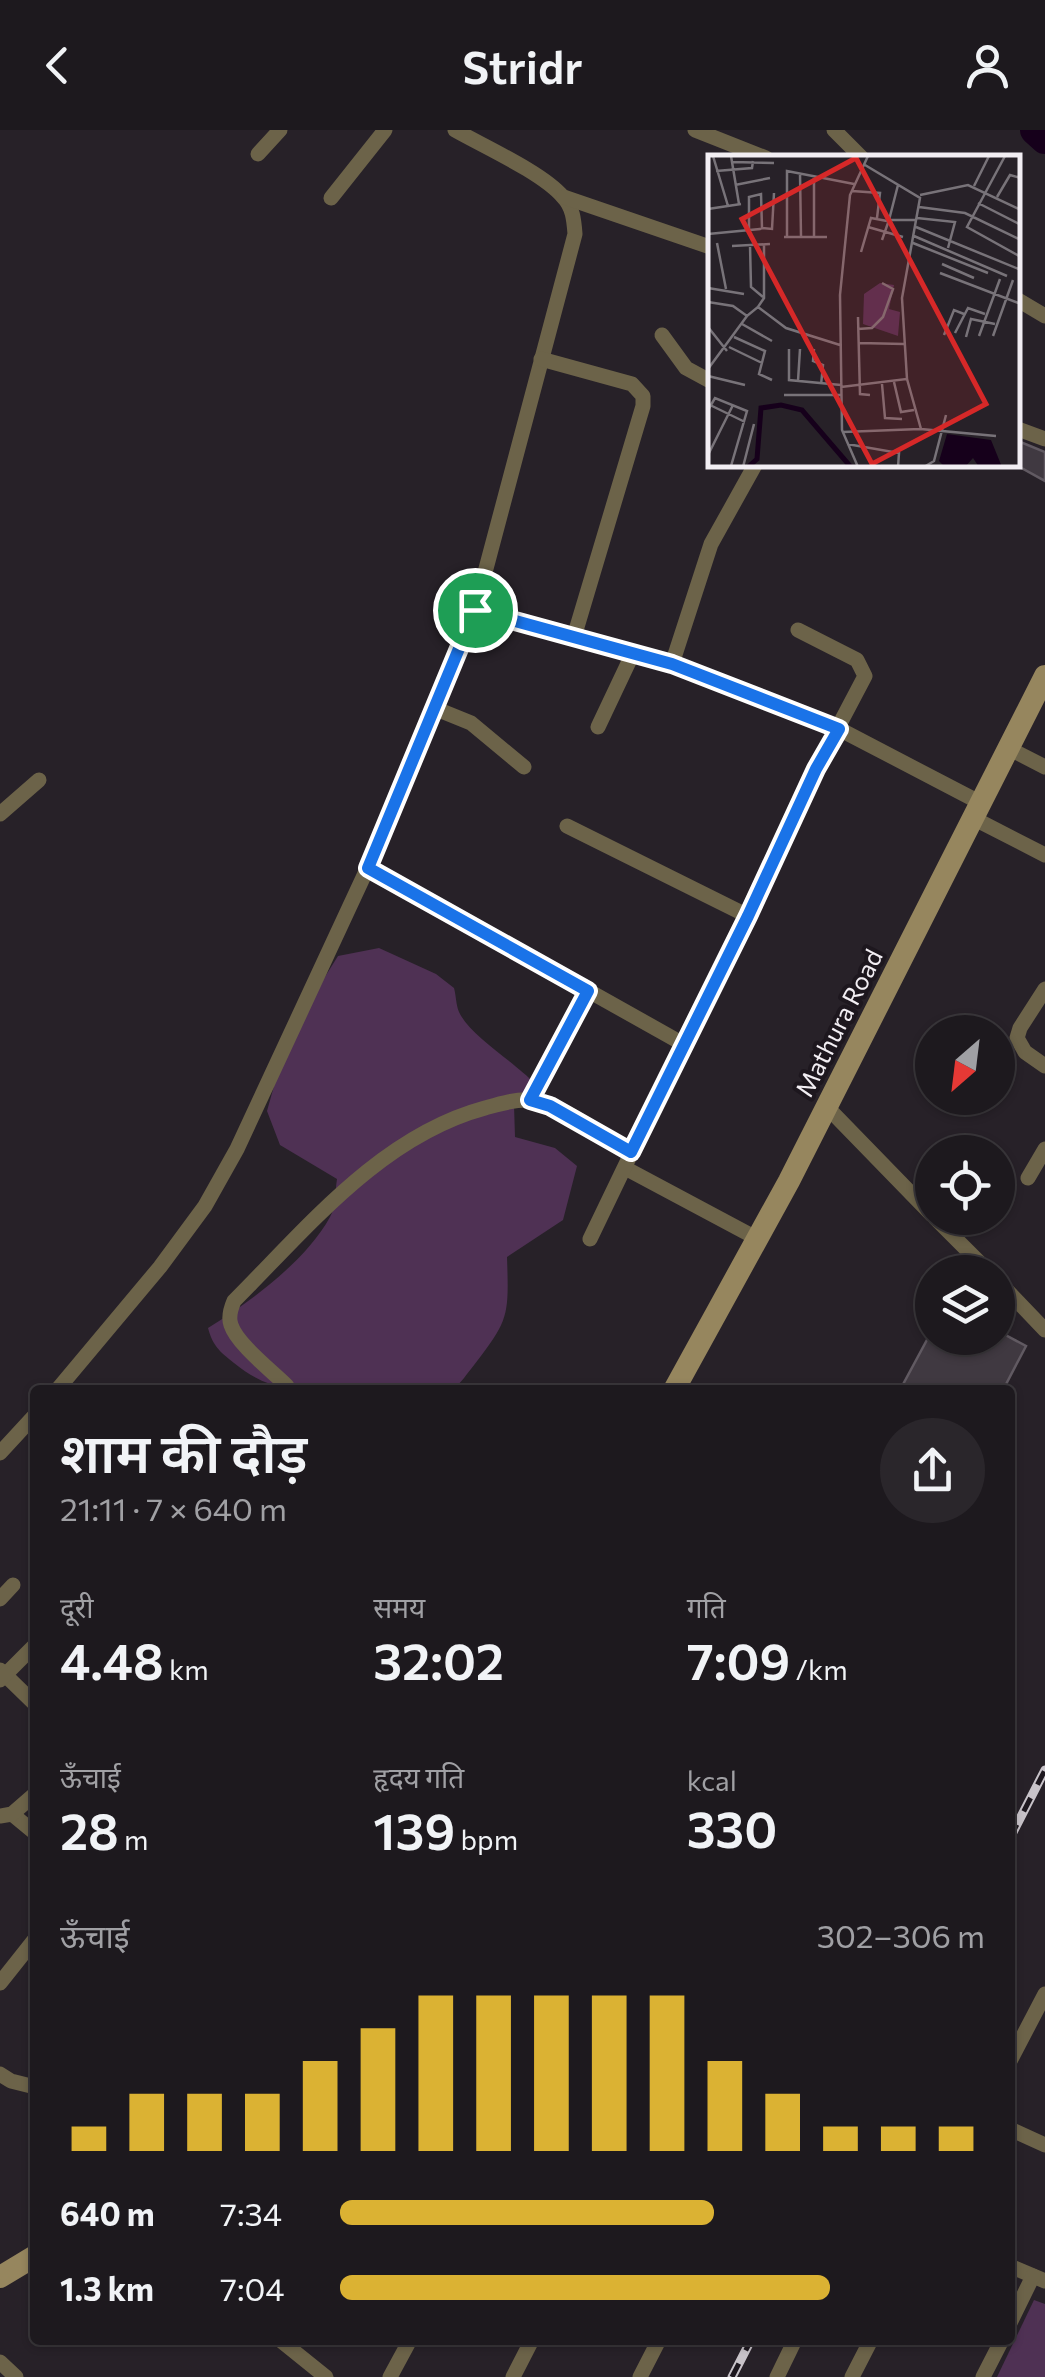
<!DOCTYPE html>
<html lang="hi">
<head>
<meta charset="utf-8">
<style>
	body { margin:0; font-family:Commissioner,"Noto Sans Devanagari",sans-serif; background:#2a262b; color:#f1f3f6; height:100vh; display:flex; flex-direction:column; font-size:38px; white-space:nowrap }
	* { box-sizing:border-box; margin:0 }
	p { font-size:32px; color:#a0a0a4 }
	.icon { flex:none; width:55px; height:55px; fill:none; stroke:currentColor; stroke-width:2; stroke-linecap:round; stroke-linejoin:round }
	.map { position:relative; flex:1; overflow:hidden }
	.side { position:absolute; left:30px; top:1255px; width:985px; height:960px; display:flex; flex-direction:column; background:#1d191e; border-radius:10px; box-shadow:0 2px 8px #0004,0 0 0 2px #3b383c }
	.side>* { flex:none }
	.needle { width:65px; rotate:208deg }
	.buttons { position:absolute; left:915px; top:885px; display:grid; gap:20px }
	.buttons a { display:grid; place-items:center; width:100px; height:100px; border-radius:50%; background:#1d191e; box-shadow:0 2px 8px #0004,0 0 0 2px #3b383c; font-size:50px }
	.pin { position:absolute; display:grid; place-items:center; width:85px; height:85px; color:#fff; margin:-42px; border:5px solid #fff; border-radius:50%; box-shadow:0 2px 10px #0007 }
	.round { display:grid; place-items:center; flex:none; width:105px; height:105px; border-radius:52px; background:#2a262b }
	.summary { display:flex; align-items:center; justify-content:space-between; height:170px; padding:0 30px }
	h1 { font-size:55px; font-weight:600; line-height:75px }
	.stats { display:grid; grid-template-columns:repeat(3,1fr); gap:15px; height:170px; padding:10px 30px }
	.stats div { display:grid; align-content:center }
	.stats b { font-size:50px; font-weight:600 }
	.stats small { font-size:28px; font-weight:400 }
	.stats p { font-size:28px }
	.chart { height:280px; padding:20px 30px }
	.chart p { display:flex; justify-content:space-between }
	.chart svg { width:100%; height:180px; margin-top:10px; stroke:#dbb233; stroke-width:6 }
	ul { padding:0 30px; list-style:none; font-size:32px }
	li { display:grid; grid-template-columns:160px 120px 1fr; align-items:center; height:75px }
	li i { height:25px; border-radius:12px; background:#dbb233 }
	header { display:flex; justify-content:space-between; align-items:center; height:130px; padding:0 30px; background:#1d191e; font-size:45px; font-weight:600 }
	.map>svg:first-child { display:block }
	.green { fill:#4f3154 }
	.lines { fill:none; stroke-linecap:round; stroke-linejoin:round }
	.river { stroke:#16001b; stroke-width:30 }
	.building { fill:#403941; stroke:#615a62; stroke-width:2.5 }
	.minor { stroke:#6c6349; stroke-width:15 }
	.secondary { stroke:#96865e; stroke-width:22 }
	.rail-casing { stroke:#c8c3c9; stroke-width:9 }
	.rail { stroke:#1d171e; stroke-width:5; stroke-dasharray:15; stroke-linecap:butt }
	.route-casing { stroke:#fff; stroke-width:20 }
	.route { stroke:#1a73e8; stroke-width:12 }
	.labels { text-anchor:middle; stroke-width:8; stroke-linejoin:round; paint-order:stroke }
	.street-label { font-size:25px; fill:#f2eef3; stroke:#1d171e }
	.inset-river { fill:none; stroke:#16001b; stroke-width:5 }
	.inset-road { fill:none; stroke:#787379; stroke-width:2.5 }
	.view { fill:#d62828; fill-opacity:0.15; stroke:#d62828; stroke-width:5 }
	.inset-edge { fill:none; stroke:#f2eef3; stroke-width:5 }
</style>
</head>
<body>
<header><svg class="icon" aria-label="back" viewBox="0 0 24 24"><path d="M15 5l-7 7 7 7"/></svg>Stridr<svg class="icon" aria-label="person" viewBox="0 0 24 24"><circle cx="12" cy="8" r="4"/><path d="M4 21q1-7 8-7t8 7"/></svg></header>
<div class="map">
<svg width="1045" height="2247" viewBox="0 0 1045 2247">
	<rect width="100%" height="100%" fill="#272128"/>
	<!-- green -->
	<g class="green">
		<path d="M379 818 436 844 454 858C456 865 456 875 459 882 470 906 515 932 535 954L514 975 515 1007 555 1018 577 1036 563 1090 507 1127C509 1188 509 1190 471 1239 465 1246 459 1257 449 1260 431 1265 413 1254 396 1255 336 1259 285 1275 234 1233 219 1221 213 1216 208 1198 250 1172 306 1131 330 1087 336 1077 335 1061 337 1049L280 1015 267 981 288 906 338 826Z"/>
		<polygon points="1034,2170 1045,2174 1045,2247 997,2247"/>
	</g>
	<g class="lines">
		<!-- river -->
		<polyline class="river" points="1035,0 1045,9"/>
	</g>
	<!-- building -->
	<g class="building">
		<polygon points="1018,311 1045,322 1045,351 1018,336"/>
		<polygon points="998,1201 1026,1216 1003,1260 900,1260 928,1208 998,1208"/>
	</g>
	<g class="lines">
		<!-- minor -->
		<g class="minor">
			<path d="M455 0C483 16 543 43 563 67 573 77 574 91 575 104L475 480"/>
			<polyline points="695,0 766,28"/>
			<polyline points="834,0 862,28"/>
			<polyline points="258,24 280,0"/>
			<polyline points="564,67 710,117"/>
			<polyline points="331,68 385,0"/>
			<polyline points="1018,170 1045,186"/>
			<polyline points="662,205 686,238 710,251"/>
			<polyline points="541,229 632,254 643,266 643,276 574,507"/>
			<polyline points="1018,299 1045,309"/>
			<polyline points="672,534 711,414 755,335"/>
			<polyline points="434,578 471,593 524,637"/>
			<polyline points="598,597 633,523"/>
			<polyline points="1008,618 1045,637"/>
			<polyline points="0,684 39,650"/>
			<polyline points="971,687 1045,725"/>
			<polyline points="567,696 748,786"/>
			<polyline points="368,737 685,915"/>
			<polyline points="1045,859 1020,898 1017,908 1025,922 1045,936"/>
			<polyline points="530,970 588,861"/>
			<polyline points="827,977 932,1085"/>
			<polyline points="625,1038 758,1109"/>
			<polyline points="1028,1048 1045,1019"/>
			<polyline points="935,1088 989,1142"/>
			<polyline points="590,1109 816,639 865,546 857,530 798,500"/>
			<polyline points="998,1151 1045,1200"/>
			<path d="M287 1256C272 1241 237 1214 231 1195 228 1187 231 1178 234 1171 307 1098 381 1006 485 978 499 974 515 969 530 970 559 972 605 1007 631 1022"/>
			<polyline points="57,1260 160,1137 205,1076 237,1019 368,737 475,480 672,534 839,599 979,672"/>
			<polyline points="0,1323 35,1285"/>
			<polyline points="0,1469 13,1455"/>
			<polyline points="0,1540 35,1574"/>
			<polyline points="0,1550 35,1515"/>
			<polyline points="12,1684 35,1703"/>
			<polyline points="0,1686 12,1684 35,1664"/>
			<polyline points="0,1853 35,1809"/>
			<polyline points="1010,1931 1045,1864"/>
			<polyline points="0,1944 11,1951 35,1957"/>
			<polyline points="1010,1999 1045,2015"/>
			<polyline points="1010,2136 1045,2151"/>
			<polyline points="1010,2193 1033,2146"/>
			<polyline points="280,2210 326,2247"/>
			<polyline points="0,2232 16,2247"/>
			<polyline points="390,2247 410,2210"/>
			<polyline points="513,2247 532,2210"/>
			<polyline points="640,2247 659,2210"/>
			<polyline points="777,2247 795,2210"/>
			<polyline points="852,2247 871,2210"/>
			<polyline points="983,2247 1002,2210"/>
		</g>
		<!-- secondary -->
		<g class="secondary">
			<polyline points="674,1260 789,1051 1045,546"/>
			<polyline points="0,2147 35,2126"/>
		</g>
		<!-- rail casing -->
		<g class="rail-casing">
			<g id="rail">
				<polyline points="1010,1708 1045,1640"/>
				<polyline points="732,2247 751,2210"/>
			</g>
		</g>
		<!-- rail -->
		<use href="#rail" class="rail"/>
	</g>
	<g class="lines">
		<!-- route casing -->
		<g class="route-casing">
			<polygon id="route" points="475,480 672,534 839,599 816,639 748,786 631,1022 550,976 530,970 588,861 368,738"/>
		</g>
		<!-- route -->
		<use href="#route" class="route"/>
	</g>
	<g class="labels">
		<!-- street labels -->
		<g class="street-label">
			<text transform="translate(839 893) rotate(-63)" y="9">Mathura Road</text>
		</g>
	</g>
	<!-- overview -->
	<g transform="translate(708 25)">
		<rect width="312" height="312" fill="#272128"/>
		<path d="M172 128 186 130 181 154 192 157 190 181 155 169 156 139Z" fill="#4f3154"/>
		<path d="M239 279 283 285 294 312H271L265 303 257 312 236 311 231 306Z" fill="#16001b"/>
		<path class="inset-river" d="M40 312 49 304 53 253 73 250 94 255 142 311M141 312H173"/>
		<path class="inset-road" d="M5 1 20 51M23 1 31 49M297 1 259 72 313 102M24 7 66 8M8 16 44 13 45 6M92 18 93 81M106 21V82M27 30 62 23M266 31 281 1M144 36 172 38 169 63M212 40 260 30 313 55M289 42 302 20 313 23M270 48 313 70M211 52 257 58 313 85M0 54 33 49M209 63 247 67 240 93M181 65 190 30M160 72 195 82M208 72 313 115M54 73 64 74 66 38M0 79 52 74 54 73 53 39 41 42V74M79 81V16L146 29M206 81 299 121M76 82H119M174 85 181 65H209M9 88 18 134M205 88 280 118M42 90 43 132 55 142M24 91 62 89M153 97 163 63 179 66M234 109 266 123M232 118 313 149M0 133 36 139M0 147 25 151 39 161 50 152 56 143V89M50 152 78 173 132 190M150 162 152 239 162 240M34 169 64 186M0 172 19 196M150 174 164 173 175 162 185 134 174 128M247 178 260 153 277 159M236 180 246 155 256 159M271 181 292 124M285 181 305 125M26 182 57 196 51 219 64 225M258 182 263 164 287 169M151 188 196 189M21 192 54 208M81 194V225L133 230M106 194 105 206 115 210 113 230M0 214 39 161M0 221 37 230M199 224 213 274 288 281M90 226 92 194M186 227 193 257 206 255M174 229 177 263 194 264M133 232 199 224 194 143 212 43 157 10M76 240H133M2 250 37 267M0 255 7 243 39 256 23 311M135 277 212 274M139 289 191 298 190 312M1 298 25 250M35 312 46 269M150 312 134 275 132 140 142 40 160 1M216 312 226 306 238 260"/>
		<path class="view" d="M148 3 278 249 164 309 34 64Z"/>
		<rect width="312" height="312" class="inset-edge"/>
	</g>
</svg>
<div class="buttons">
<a><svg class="needle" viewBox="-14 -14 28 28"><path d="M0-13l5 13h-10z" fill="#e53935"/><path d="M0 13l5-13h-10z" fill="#a0a0a4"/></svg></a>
<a><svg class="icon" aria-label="locate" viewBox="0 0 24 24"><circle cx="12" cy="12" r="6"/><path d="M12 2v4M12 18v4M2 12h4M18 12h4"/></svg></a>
<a><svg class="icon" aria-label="layers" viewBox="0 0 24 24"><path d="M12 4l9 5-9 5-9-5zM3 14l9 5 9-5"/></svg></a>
</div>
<div class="pin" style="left:475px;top:480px;background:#1e9e55"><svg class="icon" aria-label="arrive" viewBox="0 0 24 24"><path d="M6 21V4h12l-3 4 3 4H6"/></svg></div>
<section class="side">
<div class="summary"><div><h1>शाम की दौड़</h1><p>21:11 · 7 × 640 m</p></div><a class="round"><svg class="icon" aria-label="share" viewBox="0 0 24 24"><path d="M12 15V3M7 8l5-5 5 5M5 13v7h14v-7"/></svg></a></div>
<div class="stats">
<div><p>दूरी</p><b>4.48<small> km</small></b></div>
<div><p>समय</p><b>32:02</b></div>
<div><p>गति</p><b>7:09<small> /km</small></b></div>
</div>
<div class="stats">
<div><p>ऊँचाई</p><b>28<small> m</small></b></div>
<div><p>हृदय गति</p><b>139<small> bpm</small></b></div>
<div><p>kcal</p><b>330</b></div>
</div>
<div class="chart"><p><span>ऊँचाई</span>302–306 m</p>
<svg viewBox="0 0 160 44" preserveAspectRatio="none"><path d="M5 44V38M15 44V30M25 44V30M35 44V30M45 44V22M55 44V14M65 44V6M75 44V6M85 44V6M95 44V6M105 44V6M115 44V22M125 44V30M135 44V38M145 44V38M155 44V38"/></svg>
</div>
<ul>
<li><b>640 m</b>7:34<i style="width:58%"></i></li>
<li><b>1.3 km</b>7:04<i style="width:76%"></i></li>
</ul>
</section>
</div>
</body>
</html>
